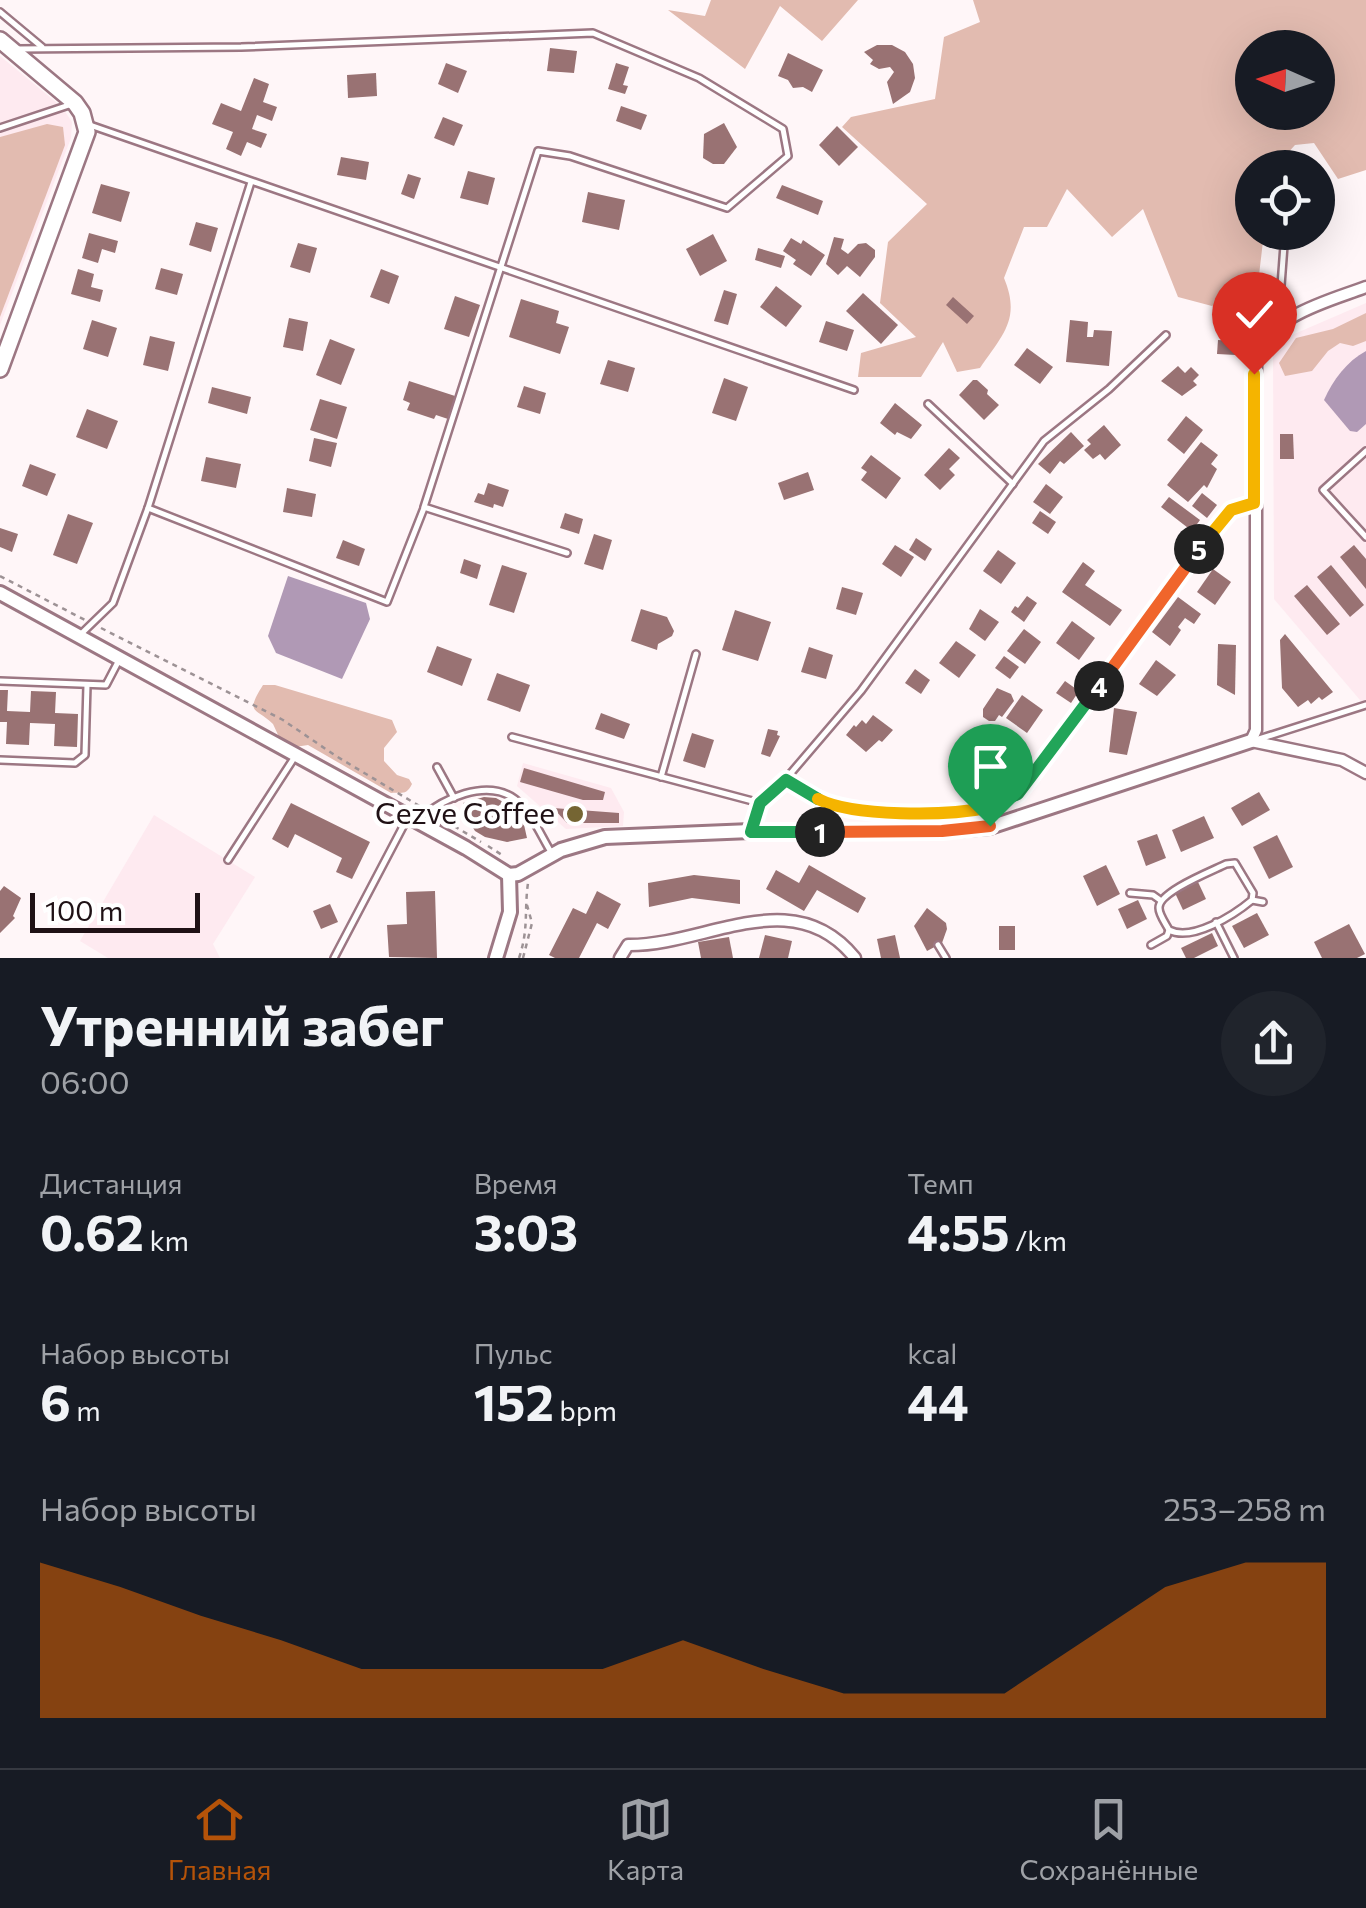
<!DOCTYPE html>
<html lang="ru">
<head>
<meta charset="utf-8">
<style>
	body { margin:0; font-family:Commissioner,sans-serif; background:#20242c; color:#f1f3f6; height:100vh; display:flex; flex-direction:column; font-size:38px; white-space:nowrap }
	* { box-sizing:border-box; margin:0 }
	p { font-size:32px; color:#9ea1a6 }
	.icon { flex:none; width:55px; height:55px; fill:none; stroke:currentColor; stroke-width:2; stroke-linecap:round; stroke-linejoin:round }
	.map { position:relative; height:958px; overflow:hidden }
	.details { display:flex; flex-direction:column; background:#171b24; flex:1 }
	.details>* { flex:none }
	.needle { width:65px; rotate:273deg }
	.buttons { position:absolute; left:1235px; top:30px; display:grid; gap:20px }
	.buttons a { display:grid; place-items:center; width:100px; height:100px; border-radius:50%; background:#171b24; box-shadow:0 10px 40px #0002; font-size:50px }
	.scale { position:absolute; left:30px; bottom:25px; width:170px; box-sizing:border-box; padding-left:10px; border:5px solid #1f1115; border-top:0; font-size:28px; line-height:35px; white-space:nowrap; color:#1f1115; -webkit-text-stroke:8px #fff; paint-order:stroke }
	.pin { position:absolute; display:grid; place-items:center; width:85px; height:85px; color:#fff; margin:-102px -42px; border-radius:50% 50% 50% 0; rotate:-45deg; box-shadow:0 0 10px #0007 }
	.pin .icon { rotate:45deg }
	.km { position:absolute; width:50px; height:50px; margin:-25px; border-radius:50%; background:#222; color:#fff; font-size:28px; line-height:50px; text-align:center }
	.round { display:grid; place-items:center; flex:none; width:105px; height:105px; border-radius:52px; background:#20242c }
	.summary { display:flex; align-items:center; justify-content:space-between; height:170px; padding:0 40px }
	h1 { font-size:55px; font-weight:700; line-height:75px }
	.stats { display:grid; grid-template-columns:repeat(3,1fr); gap:15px; height:170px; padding:10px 40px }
	.stats div { display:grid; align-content:center }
	.stats b { font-size:50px; font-weight:700 }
	.stats small { font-size:28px; font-weight:400 }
	.stats p { font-size:28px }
	.chart { height:280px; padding:20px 40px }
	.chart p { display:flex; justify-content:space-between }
	.chart svg { width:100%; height:180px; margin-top:10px; fill:#b45309; opacity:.7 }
	.menu { display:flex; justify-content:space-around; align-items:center; height:140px; border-top:2px solid #363941; background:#171b24; font-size:28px; color:#9ea1a6 }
	.menu a { display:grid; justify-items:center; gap:5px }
	.menu .on { color:#b45309 }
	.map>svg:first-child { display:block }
	.built { fill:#feeaf0 }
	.green { fill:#e2bbb0; fill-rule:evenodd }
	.water { fill:#b099b5 }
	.building { fill:#997273 }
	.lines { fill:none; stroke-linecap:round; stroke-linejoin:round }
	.service-casing { stroke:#9c7783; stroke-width:10 }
	.minor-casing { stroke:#9c7783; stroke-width:15 }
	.tertiary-casing { stroke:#9c7783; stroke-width:18 }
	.secondary-casing { stroke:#9c7783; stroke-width:20 }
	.path { stroke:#9d9295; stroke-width:2.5; stroke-dasharray:5 5; stroke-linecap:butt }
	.service { stroke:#fff; stroke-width:5 }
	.minor { stroke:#fff; stroke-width:10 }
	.tertiary { stroke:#fff; stroke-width:12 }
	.secondary { stroke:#fff; stroke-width:15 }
	.split-1-casing { stroke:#fff; stroke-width:20 }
	.split-2-casing { stroke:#fff; stroke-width:20 }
	.split-3-casing { stroke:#fff; stroke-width:20 }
	.split-4-casing { stroke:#fff; stroke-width:20 }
	.split-5-casing { stroke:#fff; stroke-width:20 }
	.split-6-casing { stroke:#fff; stroke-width:20 }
	.split-1 { stroke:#f0652b; stroke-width:12 }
	.split-2 { stroke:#22a559; stroke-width:12 }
	.split-3 { stroke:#f5b400; stroke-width:12 }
	.split-4 { stroke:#22a559; stroke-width:12 }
	.split-5 { stroke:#f0652b; stroke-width:12 }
	.split-6 { stroke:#f5b400; stroke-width:12 }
	.poi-dot { fill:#756533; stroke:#fff; stroke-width:4 }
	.labels { text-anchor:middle; stroke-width:9; stroke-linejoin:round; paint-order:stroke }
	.poi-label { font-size:30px; fill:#1f1115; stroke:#fff; text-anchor:end }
</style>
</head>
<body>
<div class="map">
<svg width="1366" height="958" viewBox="0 0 1366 958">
	<rect width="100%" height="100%" fill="#fff6f8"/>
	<!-- built -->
	<g class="built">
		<polygon points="0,56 62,107 72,122 71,138 0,325"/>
		<polygon points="1366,303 1366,707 1274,599 1273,354 1285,338"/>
		<polygon points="523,763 611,788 624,812 623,826 566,829 517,786"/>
		<polygon points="154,815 255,877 213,944 220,958 108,958 80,941"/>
	</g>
	<!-- green -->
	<g class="green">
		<polygon points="711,0 858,0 822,41 780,6 745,69 668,10 705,16"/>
		<path d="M973 0H1366V170L1338 179 1314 143 1295 145 1275 167 1252 168V232L1264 233 1259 275 1212 306 1178 297 1143 209 1112 237 1067 189 1047 227H1024L1004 278C1021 319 1003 334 980 368L957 372 943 342 921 377H858L861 353 916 337 880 303 888 242 927 204 842 127 851 117 935 99 944 37 980 22ZM1252 48H1318V112H1252Z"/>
		<polygon points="47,124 63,127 65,145 0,317 0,137"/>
		<polygon points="1366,313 1366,341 1353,346 1340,343 1328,351 1312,371 1285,376 1279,363 1296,338 1333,329"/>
		<path d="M263 685H275L392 720 397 732 384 748V761L397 775 409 779 412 784C406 796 402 792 391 793L308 745 295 747 279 737 273 724C255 707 245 714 263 685Z"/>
	</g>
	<!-- water -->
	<g class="water">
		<path d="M1366 351V424L1357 432 1350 431 1324 400C1333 380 1347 361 1366 351Z"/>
		<polygon points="288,576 366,603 370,619 342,679 276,653 268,636"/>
	</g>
	<!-- building -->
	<g class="building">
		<polygon points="877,45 892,45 905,52 913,64 915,78 910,92 893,104 887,82 894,72 890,67 879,69 870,64 873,60 864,52"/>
		<polygon points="550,48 577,51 574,73 547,71"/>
		<polygon points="788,53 823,70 812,92 803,87 793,88 788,80 778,76"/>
		<polygon points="446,63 467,71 458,93 438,84"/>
		<polygon points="616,63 629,67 623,85 628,86 625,94 608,89"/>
		<polygon points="376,73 377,96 348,98 347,75"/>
		<polygon points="254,78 269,84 263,102 277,107 272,121 257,115 252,129 267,134 261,148 247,142 241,156 226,149 233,132 212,124 221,103 241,111"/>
		<polygon points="621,106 647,115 641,130 616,121"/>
		<polygon points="443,117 463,125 454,146 434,138"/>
		<polygon points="724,123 737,147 724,164 713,164 703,158 704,134"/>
		<polygon points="837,126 858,147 839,166 819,145"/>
		<polygon points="341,157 369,162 366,180 337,175"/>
		<polygon points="468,171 495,178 488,205 460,198"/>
		<polygon points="408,174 421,178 414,199 401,194"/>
		<polygon points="101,184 130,192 121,222 92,213"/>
		<polygon points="782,185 823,201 818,215 776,198"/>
		<polygon points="588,192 625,200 619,230 582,222"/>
		<polygon points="196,222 218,228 211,252 189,245"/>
		<polygon points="89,233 118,241 115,253 102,249 98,263 82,258"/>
		<polygon points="713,234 727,261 700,276 686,249"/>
		<polygon points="834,237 844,239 841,249 848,254 858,244 866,243 875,250 875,257 860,277 847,266 838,275 826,264"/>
		<polygon points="791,238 801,244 803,240 825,255 811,276 793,264 796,260 783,251"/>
		<polygon points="298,243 317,248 310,273 290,267"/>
		<polygon points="758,248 785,256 781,268 755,260"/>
		<polygon points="161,268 183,274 177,295 155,289"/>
		<polygon points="78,269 94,274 91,287 103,290 100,302 71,294"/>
		<polygon points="381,269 399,276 389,304 370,297"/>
		<polygon points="776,286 802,306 786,327 760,307"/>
		<polygon points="724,290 737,294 728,325 714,321"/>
		<polygon points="863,293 898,325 881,344 846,311"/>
		<polygon points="455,296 480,305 469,337 444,329"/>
		<polygon points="953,297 974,316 967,324 946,305"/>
		<polygon points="521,299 559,311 556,323 569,327 560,354 509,337"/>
		<polygon points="289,318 308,322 303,351 283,347"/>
		<polygon points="92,320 117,328 108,357 83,349"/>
		<polygon points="1070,320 1088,322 1087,337 1093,337 1094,330 1112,331 1109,366 1066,362"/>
		<polygon points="826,321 854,330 847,351 819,342"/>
		<polygon points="150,336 175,342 168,371 143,365"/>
		<polygon points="330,339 355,349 341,385 316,375"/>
		<polygon points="1218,340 1237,341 1236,355 1217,354"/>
		<polygon points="1027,348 1053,367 1040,384 1014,365"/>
		<polygon points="608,360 635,368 628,392 600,384"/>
		<polygon points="1178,366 1185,373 1191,367 1199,375 1193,381 1197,385 1182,396 1161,381"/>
		<polygon points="724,378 748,387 736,421 712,413"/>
		<polygon points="973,380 977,380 988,390 987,394 999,405 984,420 959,395"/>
		<polygon points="409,381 455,396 448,419 436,415 434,419 407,410 410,403 403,400"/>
		<polygon points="524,386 546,393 540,414 517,407"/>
		<polygon points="212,387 251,397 247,414 208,403"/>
		<polygon points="320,399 347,407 337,439 310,430"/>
		<polygon points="895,403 922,425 911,439 897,432 895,435 880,423"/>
		<polygon points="87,409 118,421 107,449 76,437"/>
		<polygon points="1186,416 1203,430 1184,454 1167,440"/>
		<polygon points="1104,425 1121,445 1105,460 1100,454 1093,459 1084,450 1091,444 1087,440"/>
		<polygon points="1071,432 1084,446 1064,464 1060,461 1050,474 1038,464"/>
		<polygon points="1280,434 1293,434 1294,459 1280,459"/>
		<polygon points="314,438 337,443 331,467 309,461"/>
		<polygon points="1201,442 1218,455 1211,464 1217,469 1207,488 1204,485 1188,502 1167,485"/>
		<polygon points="949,448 960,458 949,469 955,475 940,490 924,475"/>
		<polygon points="871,455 901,478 886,499 861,480 867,472 861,468"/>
		<polygon points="206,457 241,464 236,488 201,481"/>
		<polygon points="30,464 56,474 47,496 22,486"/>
		<polygon points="808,472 814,490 784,500 778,483"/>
		<polygon points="488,483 509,490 503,507 494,504 493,508 474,502 478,493 484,495"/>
		<polygon points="1046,484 1063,497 1050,514 1033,502"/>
		<polygon points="287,488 316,494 312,517 283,512"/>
		<polygon points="1202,493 1217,505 1207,518 1192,506"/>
		<polygon points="1169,497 1200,520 1192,531 1161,507"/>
		<polygon points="1040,511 1056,522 1048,534 1032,523"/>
		<polygon points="565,513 583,519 579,534 560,528"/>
		<polygon points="68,514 93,523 77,564 53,555"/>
		<polygon points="0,528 18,534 12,552 0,547"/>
		<polygon points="594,534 612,540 603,570 584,564"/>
		<polygon points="916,538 932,549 925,561 909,550"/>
		<polygon points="343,540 365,549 359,566 336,558"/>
		<polygon points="895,545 914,557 901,577 882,564"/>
		<polygon points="1354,545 1366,559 1366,589 1340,557"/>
		<polygon points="998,550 1016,563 1001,584 983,571"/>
		<polygon points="464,559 481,565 477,579 460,573"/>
		<polygon points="1083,562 1095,571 1085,585 1122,610 1110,626 1062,592"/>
		<polygon points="502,565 527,573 514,613 489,605"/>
		<polygon points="1331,565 1364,605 1350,617 1317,577"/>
		<polygon points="1213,569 1231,582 1215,605 1197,592"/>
		<polygon points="1307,585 1340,624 1327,635 1294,596"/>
		<polygon points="842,587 863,593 856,615 836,609"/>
		<polygon points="1027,596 1037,603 1024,622 1011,612 1015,606 1018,608"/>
		<polygon points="1178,597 1201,614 1194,624 1185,618 1178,627 1181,630 1170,646 1152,632"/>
		<polygon points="641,609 667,617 674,631 672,636 658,644 657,650 631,641"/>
		<polygon points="980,609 999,622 985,641 969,629"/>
		<polygon points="735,610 771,622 758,661 722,650"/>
		<polygon points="1072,621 1095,638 1079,660 1056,643"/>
		<polygon points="1024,629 1041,642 1025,664 1007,651"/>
		<polygon points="1285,634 1333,692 1322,700 1319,697 1311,704 1308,700 1298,707 1282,688 1280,640"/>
		<polygon points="956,641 976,655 959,678 939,663"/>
		<polygon points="1218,644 1236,645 1235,695 1217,685"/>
		<polygon points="437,646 472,659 462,686 427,672"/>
		<polygon points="809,647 833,655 826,679 801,672"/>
		<polygon points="1004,656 1019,667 1010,679 995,668"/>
		<polygon points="1156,660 1176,675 1157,696 1139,684"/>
		<polygon points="915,669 930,680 921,694 905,683"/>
		<polygon points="497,673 530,685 520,712 487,700"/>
		<polygon points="1065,681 1079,691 1071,703 1056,693"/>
		<polygon points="997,688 1011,694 1014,701 1002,717 999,715 995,721 989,721 983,717 983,709"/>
		<polygon points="0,690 8,690 7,711 30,712 31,691 56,692 55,713 78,714 77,747 54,746 55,724 30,723 29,745 6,744 7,722 0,722"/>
		<polygon points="1022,695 1043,710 1027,733 1006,718"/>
		<polygon points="1114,708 1137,712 1127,755 1109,752"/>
		<polygon points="601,713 630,724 624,739 595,729"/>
		<polygon points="873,715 893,730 882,742 879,740 866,752 846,735 854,725 856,727 862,720 866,724"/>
		<polygon points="768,729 778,731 777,735 780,736 770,757 761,754"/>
		<polygon points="692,733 714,740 705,768 683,761"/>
		<polygon points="524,768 605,792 603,800 583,800 520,782"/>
		<polygon points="994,781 998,793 978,800 974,787"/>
		<polygon points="1259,792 1270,810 1242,826 1231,808"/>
		<polygon points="484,797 496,798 514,808 522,816 527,838 507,842 485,837 475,831 465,815 463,803"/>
		<polygon points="291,803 370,842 352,879 336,872 342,858 295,834 288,848 272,839"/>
		<polygon points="553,808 619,813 619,823 567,823"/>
		<polygon points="1204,816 1214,838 1181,852 1172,830"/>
		<polygon points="1157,834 1166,858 1146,866 1137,841"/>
		<polygon points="1277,835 1293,867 1269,879 1253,847"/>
		<polygon points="809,865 866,898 858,913 817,890 804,911 766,889 776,870 799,883"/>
		<polygon points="1106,865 1120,894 1097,906 1083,876"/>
		<polygon points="694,875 740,880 740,904 692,898 649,907 648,883"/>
		<polygon points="1198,882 1206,899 1183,910 1175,893"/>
		<polygon points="4,886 21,898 13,916 15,918 0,933 0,891"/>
		<polygon points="435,891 437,958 389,957 387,925 407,924 406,892"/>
		<polygon points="597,891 621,904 608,929 597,923 579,958 555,958 549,955 573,908 586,914"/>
		<polygon points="1138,900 1147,919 1127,929 1118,909"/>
		<polygon points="330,904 338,922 321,929 313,911"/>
		<polygon points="927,908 946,923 947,929 942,943 927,951 914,926"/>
		<polygon points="1257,913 1269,935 1244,948 1232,926"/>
		<polygon points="1349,924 1365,954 1357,958 1322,958 1314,942"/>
		<rect x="999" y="926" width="16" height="24"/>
		<polygon points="1212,933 1218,946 1194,958 1186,958 1181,948"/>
		<polygon points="765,935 792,941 788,958 759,958"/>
		<polygon points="895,935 900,958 881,958 877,939"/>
		<polygon points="729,937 733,958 701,958 698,942"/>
	</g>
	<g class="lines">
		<!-- service casing -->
		<g class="service-casing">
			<g id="service">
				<polyline points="0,12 42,47"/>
				<polyline points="18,49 241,47 593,33 699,78 783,129 788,156 727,208 570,156 538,151 424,507 567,553"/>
				<polyline points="87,124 854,390"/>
				<polyline points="0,128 72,104"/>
				<polyline points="1284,319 1280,299 1285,232"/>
				<polyline points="928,404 1013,484"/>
				<polyline points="1366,451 1323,490 1366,537"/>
				<polyline points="148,508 387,602 424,508"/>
				<polyline points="81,634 113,603 148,508 251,182"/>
				<polyline points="0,681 106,685 118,662"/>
				<polyline points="512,737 760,803"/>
				<polyline points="1259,739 1366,705"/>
				<polyline points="0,760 75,763 85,755 87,685"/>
				<polyline points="437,767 454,798"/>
				<polyline points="661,777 696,654"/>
				<polyline points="785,780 836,807 958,812 1008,801 1028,783 1215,527 1231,510 1254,503"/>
				<path d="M419 819C442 799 486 778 515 799 531 811 541 836 551 852"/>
				<polyline points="752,829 760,803 785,780 861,691 1044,441 1109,389 1166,335"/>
				<polyline points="228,860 294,758"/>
				<path d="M1235 863 1253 893 1252 900C1234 915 1192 942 1169 930 1166 924 1159 915 1159 908 1158 892 1212 871 1226 864Z"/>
				<polyline points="1130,893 1153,895 1160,900"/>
				<polyline points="1252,900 1263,902"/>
				<polyline points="1216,922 1234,958"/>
				<polyline points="938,945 946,958"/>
				<polyline points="1151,945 1167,936 1169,930"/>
				<polyline points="334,958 407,819"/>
			</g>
		</g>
		<!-- minor casing -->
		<g class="minor-casing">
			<g id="minor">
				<path d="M1366 287C1326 302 1273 314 1256 357V730L1251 741 1342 760 1366 773"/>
				<path d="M620 958 628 945C706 946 793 881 855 958"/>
			</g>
		</g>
		<!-- tertiary casing -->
		<g class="tertiary-casing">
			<g id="tertiary">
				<polyline points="0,593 466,848 509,875"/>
				<polyline points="509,875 518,874 561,850 605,837 751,831 942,831 990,827 1251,741"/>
				<polyline points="496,958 510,912 509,875"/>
			</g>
		</g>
		<!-- secondary casing -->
		<g class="secondary-casing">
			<polyline id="secondary" points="0,40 75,103 82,113 87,132 0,369"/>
		</g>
		<!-- path -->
		<g class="path">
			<polyline points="0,576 85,620"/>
			<polyline points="101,628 283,720 336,756 421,807"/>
			<polyline points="437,816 481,842"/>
			<polyline points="488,846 502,855"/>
			<path d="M519 958C529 928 524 912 528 883"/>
			<polyline points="523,958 532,923 527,905"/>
		</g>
		<!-- service -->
		<use href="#service" class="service"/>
		<!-- minor -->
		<use href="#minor" class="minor"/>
		<!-- tertiary -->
		<use href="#tertiary" class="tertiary"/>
		<!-- secondary -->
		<use href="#secondary" class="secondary"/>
	</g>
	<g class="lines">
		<!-- split-1 casing -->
		<g class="split-1-casing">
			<polyline id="split-1" points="820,832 942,831 990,826"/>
		</g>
		<!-- split-2 casing -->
		<g class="split-2-casing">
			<polyline id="split-2" points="818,799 786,780 760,803 751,832 820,832"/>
		</g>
		<!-- split-3 casing -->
		<g class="split-3-casing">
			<path id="split-3" d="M818 799C853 817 947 816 986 808"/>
		</g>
		<!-- split-4 casing -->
		<g class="split-4-casing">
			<polyline id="split-4" points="986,808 1018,794 1099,686"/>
		</g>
		<!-- split-5 casing -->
		<g class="split-5-casing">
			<polyline id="split-5" points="1099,686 1199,549"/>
		</g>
		<!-- split-6 casing -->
		<g class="split-6-casing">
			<polyline id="split-6" points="1199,549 1231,510 1254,503 1254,374"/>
		</g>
		<!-- split-1 -->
		<use href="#split-1" class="split-1"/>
		<!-- split-2 -->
		<use href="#split-2" class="split-2"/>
		<!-- split-3 -->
		<use href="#split-3" class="split-3"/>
		<!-- split-4 -->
		<use href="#split-4" class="split-4"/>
		<!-- split-5 -->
		<use href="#split-5" class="split-5"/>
		<!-- split-6 -->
		<use href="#split-6" class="split-6"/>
	</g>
	<!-- markers -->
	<circle class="poi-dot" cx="575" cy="814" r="10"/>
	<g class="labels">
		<!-- poi labels -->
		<g class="poi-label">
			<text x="555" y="824">Cezve Coffee</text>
		</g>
	</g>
</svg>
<div class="buttons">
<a><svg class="needle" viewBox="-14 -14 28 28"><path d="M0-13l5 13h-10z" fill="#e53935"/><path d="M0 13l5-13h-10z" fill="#9ea1a6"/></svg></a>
<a><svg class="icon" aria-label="locate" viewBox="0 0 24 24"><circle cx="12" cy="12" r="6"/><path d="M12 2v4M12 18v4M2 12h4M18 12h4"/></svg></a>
</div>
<div class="scale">100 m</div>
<div class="pin" style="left:990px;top:826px;background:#1e9e55"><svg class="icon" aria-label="arrive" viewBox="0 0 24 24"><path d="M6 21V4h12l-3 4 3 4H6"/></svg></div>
<div class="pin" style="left:1254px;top:374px;background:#d93025"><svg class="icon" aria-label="check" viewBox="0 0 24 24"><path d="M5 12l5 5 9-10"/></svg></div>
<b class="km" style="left:820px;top:832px">1</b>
<b class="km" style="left:1099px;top:686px">4</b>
<b class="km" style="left:1199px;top:549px">5</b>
</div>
<section class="details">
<div class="summary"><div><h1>Утренний забег</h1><p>06:00</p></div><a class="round"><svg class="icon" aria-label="share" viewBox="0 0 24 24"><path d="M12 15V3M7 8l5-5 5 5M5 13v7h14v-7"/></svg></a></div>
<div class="stats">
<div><p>Дистанция</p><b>0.62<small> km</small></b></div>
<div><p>Время</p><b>3:03</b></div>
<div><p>Темп</p><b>4:55<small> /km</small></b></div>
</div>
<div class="stats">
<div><p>Набор высоты</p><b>6<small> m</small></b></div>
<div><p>Пульс</p><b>152<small> bpm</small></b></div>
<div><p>kcal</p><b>44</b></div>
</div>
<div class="chart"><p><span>Набор высоты</span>253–258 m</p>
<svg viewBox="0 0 160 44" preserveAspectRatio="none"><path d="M0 44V6L10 12L20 19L30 25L40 32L50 32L60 32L70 32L80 25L90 32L100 38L110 38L120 38L130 25L140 12L150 6L160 6V44z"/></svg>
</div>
</section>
<nav class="menu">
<a class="on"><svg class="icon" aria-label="home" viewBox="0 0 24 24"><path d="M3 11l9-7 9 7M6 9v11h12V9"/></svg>Главная</a>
<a><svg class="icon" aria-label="map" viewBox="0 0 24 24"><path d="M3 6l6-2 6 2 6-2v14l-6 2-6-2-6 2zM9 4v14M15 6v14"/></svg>Карта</a>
<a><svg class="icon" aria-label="saved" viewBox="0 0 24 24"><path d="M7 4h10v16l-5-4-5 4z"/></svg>Сохранённые</a>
</nav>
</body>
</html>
